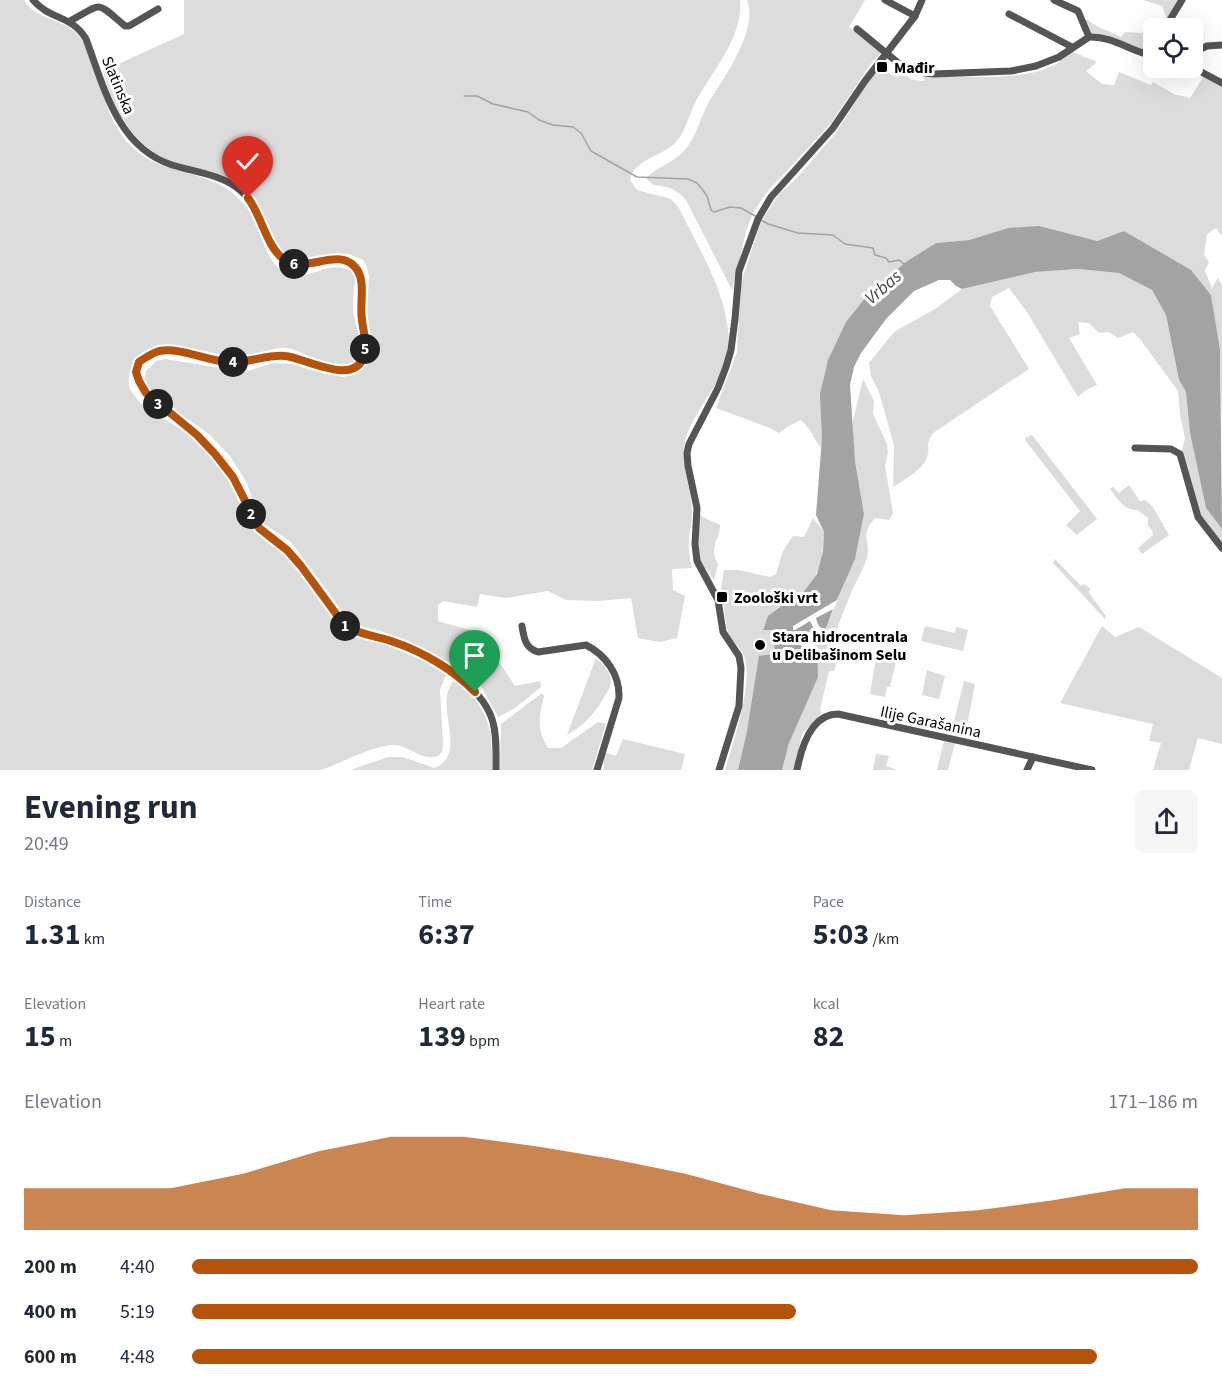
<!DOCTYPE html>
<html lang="en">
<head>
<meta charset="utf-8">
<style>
	body { margin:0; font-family:"Source Sans 3",sans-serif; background:#f6f6f7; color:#1f2937; height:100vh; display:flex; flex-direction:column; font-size:22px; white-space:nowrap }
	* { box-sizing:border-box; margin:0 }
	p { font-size:20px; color:#747a83 }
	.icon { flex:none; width:33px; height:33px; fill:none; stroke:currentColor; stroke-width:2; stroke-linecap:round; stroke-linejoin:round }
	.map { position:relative; height:770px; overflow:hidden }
	.side { display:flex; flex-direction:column; background:#fff; flex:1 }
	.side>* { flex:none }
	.buttons { position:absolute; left:1143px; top:18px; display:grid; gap:12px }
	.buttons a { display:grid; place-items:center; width:60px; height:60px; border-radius:9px; background:#fff; box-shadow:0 6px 24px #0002; font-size:30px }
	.pin { position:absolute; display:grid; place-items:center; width:51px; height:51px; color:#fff; margin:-62px -26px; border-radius:50% 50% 50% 0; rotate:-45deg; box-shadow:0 0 6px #0007 }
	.pin .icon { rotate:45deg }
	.km { position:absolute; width:30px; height:30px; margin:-15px; border-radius:50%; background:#222; color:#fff; font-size:16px; line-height:30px; text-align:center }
	.round { display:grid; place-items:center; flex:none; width:63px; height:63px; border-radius:9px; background:#f6f6f7 }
	.summary { display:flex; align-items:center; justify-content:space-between; height:102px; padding:0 24px }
	h1 { font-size:33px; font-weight:700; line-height:45px }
	.stats { display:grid; grid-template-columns:repeat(3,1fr); gap:9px; height:102px; padding:6px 24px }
	.stats div { display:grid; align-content:center }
	.stats b { font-size:30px; font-weight:700 }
	.stats small { font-size:16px; font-weight:400 }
	.stats p { font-size:16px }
	.chart { height:168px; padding:12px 24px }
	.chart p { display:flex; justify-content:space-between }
	.chart svg { width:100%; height:108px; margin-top:6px; fill:#b45309; opacity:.7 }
	ul { padding:0 24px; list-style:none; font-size:20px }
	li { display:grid; grid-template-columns:96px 72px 1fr; align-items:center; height:45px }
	li i { height:15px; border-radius:8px; background:#b45309 }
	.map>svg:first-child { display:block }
	.green { fill:#dcdcdc }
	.water { fill:#a3a3a3 }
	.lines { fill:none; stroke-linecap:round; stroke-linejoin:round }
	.stream { stroke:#a3a3a3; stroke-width:1.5 }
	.minor { stroke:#555; stroke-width:7 }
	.route-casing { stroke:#fff; stroke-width:12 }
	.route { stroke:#b45309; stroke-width:8 }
	.poi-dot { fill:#000; stroke:#fff; stroke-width:2 }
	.labels { text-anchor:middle; stroke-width:6; stroke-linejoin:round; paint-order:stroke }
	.poi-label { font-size:16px; font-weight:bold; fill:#000; stroke:#fff; text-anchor:start }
	.street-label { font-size:16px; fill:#000; stroke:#fff }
	.water-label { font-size:18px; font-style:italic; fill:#444; stroke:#fff }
</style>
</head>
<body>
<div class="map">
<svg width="1222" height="770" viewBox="0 0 1222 770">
	<rect width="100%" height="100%" fill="#fff"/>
	<!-- green -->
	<g class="green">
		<path d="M0 0H24C37 22 69 18 82 40 104 78 102 128 143 156 172 175 213 172 238 198 243 203 249 209 252 216 262 233 266 264 286 273 308 283 328 258 352 271L356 278C353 287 353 301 353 310 354 325 369 352 356 363 339 378 307 351 287 348 272 346 257 357 242 357 211 357 153 330 134 362 129 370 128 379 129 388L140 403 194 438 206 448 225 471 255 530 265 541 279 551 293 564 321 599 336 623 345 632 350 636 379 642 412 655 447 673 440 689 443 744 442 752 438 756C422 762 409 745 394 745 373 745 342 763 321 770H0Z"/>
		<path d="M184 0H740C743 40 711 71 694 105 688 118 685 132 676 142 662 157 635 158 630 180L637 190 671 199 679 208C700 252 728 293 729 343 730 370 700 405 689 429 676 458 692 484 692 514 692 523 689 532 689 541 688 550 690 559 692 568L672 569 673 590 685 596 677 638 660 642 638 638 631 598 598 601 566 600 548 591 506 598 480 594 477 607 443 601 438 605V621L480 633 515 686 540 681 541 687 515 708 498 717 480 684 463 670 411 643 377 630 355 625 347 621 332 597 291 542 264 524 253 502 247 483 230 456 209 434 160 400 147 387 144 382 146 371 156 361 165 359 245 372 273 363 292 364 322 373 343 377 357 374 368 362 372 347 367 311 369 276 367 267 363 260 349 254 294 261C271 251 268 207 243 187 224 171 197 170 174 162 135 150 113 108 103 71L184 34Z"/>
		<path d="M747 0H865L849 27 880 51V54L869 66 832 122 767 192 754 211 747 228 732 290 686 200C677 189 667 186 653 185L646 178C657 167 673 163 684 151 697 136 700 118 709 102 724 77 759 30 747 0Z"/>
		<polygon points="1143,0 1180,0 1167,19 1162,6"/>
		<path d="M1085 20H1088C1097 28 1110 31 1121 37L1125 32 1144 33 1153 43V53L1139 50 1111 37 1090 34Z"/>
		<path d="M1070 51 1097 62 1086 71 1102 84 1114 85 1119 72 1151 85 1153 82 1174 94 1190 98 1204 76 1222 85V236L1216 228 1207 234 1204 255 1209 262 1205 271 1212 288 1218 278 1222 285V432L1220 349 1211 295 1191 271 1124 231 1097 241 1008 228 969 240 936 243 870 292 820 448 810 430 801 420 787 427 779 433 770 428 716 408 737 352 741 283 761 222 779 194 794 181 836 133 875 71 882 70 897 77 904 73 912 80 924 81 925 76C961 76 1025 82 1056 64 1061 61 1066 55 1070 51Z"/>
		<path d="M1078 269 1119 273 1152 290 1166 315 1179 380 1186 392 1190 433 1206 508 1222 529V543L1200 514 1183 456 1182 450 1185 438 1180 415 1178 391 1140 339 1133 332 1118 338 1109 332 1099 333 1089 323 1078 322 1080 334 1069 338 1097 385 1086 390 1078 397 1027 312 1009 288 992 297 990 306 1029 369 933 433C924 447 931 446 927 457 923 470 904 480 893 487L894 445 879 392 871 376 869 363 894 332 935 309 962 289 1035 272Z"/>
		<path d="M863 379 874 401 873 414 887 444 888 453 885 466 893 513 889 520 875 518C859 536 871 541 867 558 863 571 856 581 851 593 844 610 837 628 831 647L841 649 834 671H829L820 710 822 713 802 734 794 770H782L789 743 802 710 817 649 808 632 814 629 823 635 855 558 864 514 855 461 852 425Z"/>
		<polygon points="1032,435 1097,519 1077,535 1066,525 1080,511 1025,440 1025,438"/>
		<path d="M1129 485 1140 501 1145 500 1153 507 1169 535 1142 554 1138 548 1153 535 1152 530 1148 526V518L1138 510C1124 511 1118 499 1110 489L1113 487 1119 493Z"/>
		<path d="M699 515 720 525C720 540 708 547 718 564L714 580 699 559Z"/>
		<path d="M813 518 824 532C823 553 820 577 803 593 800 596 795 598 791 600 775 608 769 613 763 629L775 630 774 654 747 731 738 770H725C733 742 754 683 744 656 740 646 729 639 727 629L721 588 724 570H739L770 577 776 574 783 551 793 536 804 537Z"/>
		<polygon points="1055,559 1081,586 1084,584 1090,588 1089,593 1106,616 1105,619 1053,563"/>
		<polygon points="925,626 955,633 956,627 968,630 963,651 921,641"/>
		<polygon points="1102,626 1115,637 1139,627 1222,678 1222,744 1198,738 1189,770 1153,770 1161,743 1149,741 1153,724 1060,703"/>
		<polygon points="876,657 896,662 890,687 887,687 885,697 870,694"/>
		<path d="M596 658C603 665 611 672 611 681 611 686 608 691 606 694 596 712 585 725 567 735Z"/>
		<polygon points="927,670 945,676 939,699 922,695"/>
		<path d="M455 679 459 681C489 711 493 729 492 770H350L388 757H403L434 768C464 758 443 718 447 696 448 689 451 684 455 679Z"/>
		<polygon points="964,681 975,684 965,736 951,734"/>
		<path d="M542 693 544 696C539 718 536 728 548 748H561L598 722 606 724 592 770H500L501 724Z"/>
		<polygon points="623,739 685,754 681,770 604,770 604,752 616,756"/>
		<polygon points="944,741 955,743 948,770 937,770"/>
		<polygon points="876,754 889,756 886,766 898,770 873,770"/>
	</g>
	<!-- water -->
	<g class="water">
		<polygon points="1039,226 1097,241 1124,231 1191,270 1211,295 1220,349 1222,529 1206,508 1190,433 1186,392 1179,380 1166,315 1152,290 1119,273 1078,269 1035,272 962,289 956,286 950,280 939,280 914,291 886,319 861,353 854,367 850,385 855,461 864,514 855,559 837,600 793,626 793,630 795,630 810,621 814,629 808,632 806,640 798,640 794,644 817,649 818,677 789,743 782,770 738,770 747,731 759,656 774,654 775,630 763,630 768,616 785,603 803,593 817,574 823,551 824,532 816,515 822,438 820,394 828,360 846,322 870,292 906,262 936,243 969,240 1008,228"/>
		<polygon points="833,609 825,631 818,625 816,618"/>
	</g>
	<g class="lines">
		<!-- stream -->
		<g class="stream">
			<polyline points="464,96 477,96 493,104 528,112 539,120 553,125 573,127 581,133 591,151 637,177 688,179 697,183 702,189 707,196 711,210 714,212 730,207 741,208 757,217"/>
			<polyline points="761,220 768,224 798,233 833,235 845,244 873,248 875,255 886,258 889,262 899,260 904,264"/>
		</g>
		<!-- minor -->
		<g class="minor">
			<path d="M33 0C50 20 72 15 86 39 104 87 117 147 172 165 194 172 221 174 240 190 262 209 269 260 295 264 309 266 323 261 336 260 369 258 359 293 361 312 362 326 369 344 364 357 361 363 356 368 351 370 330 377 305 357 285 356 267 355 249 363 231 362 207 361 183 347 159 351 152 353 145 358 139 362L136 372 139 381 146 393 197 435 215 454 233 477 259 528 287 550 301 566 345 625C361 636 380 636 397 643 430 656 480 683 492 719 497 734 496 754 496 770"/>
			<polyline points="885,0 915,16"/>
			<polyline points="1054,0 1078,11 1089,37"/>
			<polyline points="1009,14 1072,47"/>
			<path d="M70 21C104 3 94 0 125 26H129L158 9"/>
			<polyline points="1165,28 1182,0"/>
			<path d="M857 29 908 71 934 74 1011 71 1036 66 1059 57 1089 37C1113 36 1131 52 1154 56"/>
			<polyline points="1192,53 1207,46 1222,45"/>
			<polyline points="1192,67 1222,83"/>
			<polyline points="1135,448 1171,449 1180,454 1198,517 1222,548"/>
			<path d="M522 626C524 638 525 648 538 652L586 645C606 655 620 675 619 698L597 770"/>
			<polyline points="719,770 739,706 741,668 739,656 723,632 718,600 697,561 695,544 697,508 688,466 687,453 689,444 718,388 726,367 731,350 735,319 739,271 758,219 771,197 833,128 865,81 915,16 922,0"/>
			<path d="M797 770C801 749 811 714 838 714L1092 770"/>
			<polyline points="1027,770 1033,757"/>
		</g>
	</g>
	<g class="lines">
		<!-- route casing -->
		<g class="route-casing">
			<path id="route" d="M248 198C262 216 267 249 285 260 306 274 337 247 355 267 367 280 359 304 362 320 363 331 368 345 364 356 354 387 306 358 285 356 268 354 249 363 231 362 207 362 183 347 159 351 152 353 145 358 139 362L136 372 139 381 146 393 197 435 215 454 233 477 259 528 287 550 301 566 345 626C360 635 378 636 394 642 423 652 454 670 475 692"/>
		</g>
		<!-- route -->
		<use href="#route" class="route"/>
	</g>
	<!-- markers -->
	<g class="poi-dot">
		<rect x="876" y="61" width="12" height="12" rx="3"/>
		<rect x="716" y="591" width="12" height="12" rx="3"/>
		<circle cx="760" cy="645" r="6"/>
	</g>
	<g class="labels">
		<!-- poi labels -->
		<g class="poi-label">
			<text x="894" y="73">Mađir</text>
			<text x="734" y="603">Zoološki vrt</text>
			<text x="772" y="642">Stara hidrocentrala<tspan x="772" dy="18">u Delibašinom Selu</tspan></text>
		</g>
		<!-- street labels -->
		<g class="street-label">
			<text transform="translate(119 85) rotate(67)" y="6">Slatinska</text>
			<text transform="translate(931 721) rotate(12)" y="6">Ilije Garašanina</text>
		</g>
		<!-- water labels -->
		<g class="water-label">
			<text transform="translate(883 287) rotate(-41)" y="6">Vrbas</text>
		</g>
	</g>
</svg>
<div class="buttons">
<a><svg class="icon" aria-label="locate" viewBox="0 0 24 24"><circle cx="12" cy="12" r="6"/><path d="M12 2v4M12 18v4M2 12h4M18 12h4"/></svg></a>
</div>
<div class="pin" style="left:475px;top:692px;background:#1e9e55"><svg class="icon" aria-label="arrive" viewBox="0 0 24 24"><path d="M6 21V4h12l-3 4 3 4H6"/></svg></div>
<div class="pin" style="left:248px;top:198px;background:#d93025"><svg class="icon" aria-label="check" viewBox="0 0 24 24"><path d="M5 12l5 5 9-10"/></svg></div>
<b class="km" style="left:345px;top:626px">1</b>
<b class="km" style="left:251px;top:514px">2</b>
<b class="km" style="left:158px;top:404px">3</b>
<b class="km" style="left:233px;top:362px">4</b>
<b class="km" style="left:365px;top:349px">5</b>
<b class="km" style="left:294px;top:264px">6</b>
</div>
<section class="side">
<div class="summary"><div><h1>Evening run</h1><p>20:49</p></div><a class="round"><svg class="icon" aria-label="share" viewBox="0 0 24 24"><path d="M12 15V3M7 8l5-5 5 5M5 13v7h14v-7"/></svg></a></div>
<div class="stats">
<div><p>Distance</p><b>1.31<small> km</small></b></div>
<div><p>Time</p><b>6:37</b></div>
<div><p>Pace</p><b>5:03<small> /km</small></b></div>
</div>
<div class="stats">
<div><p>Elevation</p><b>15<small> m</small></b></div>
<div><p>Heart rate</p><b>139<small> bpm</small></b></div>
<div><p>kcal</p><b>82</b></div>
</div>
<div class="chart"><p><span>Elevation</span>171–186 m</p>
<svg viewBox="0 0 160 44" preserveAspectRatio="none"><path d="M0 44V27L10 27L20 27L30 21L40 12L50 6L60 6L70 10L80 15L90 21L100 29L110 36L120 38L130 36L140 32L150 27L160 27V44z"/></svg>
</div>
<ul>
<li><b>200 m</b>4:40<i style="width:100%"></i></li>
<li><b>400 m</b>5:19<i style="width:60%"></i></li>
<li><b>600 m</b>4:48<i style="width:90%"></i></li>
</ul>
</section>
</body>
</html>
